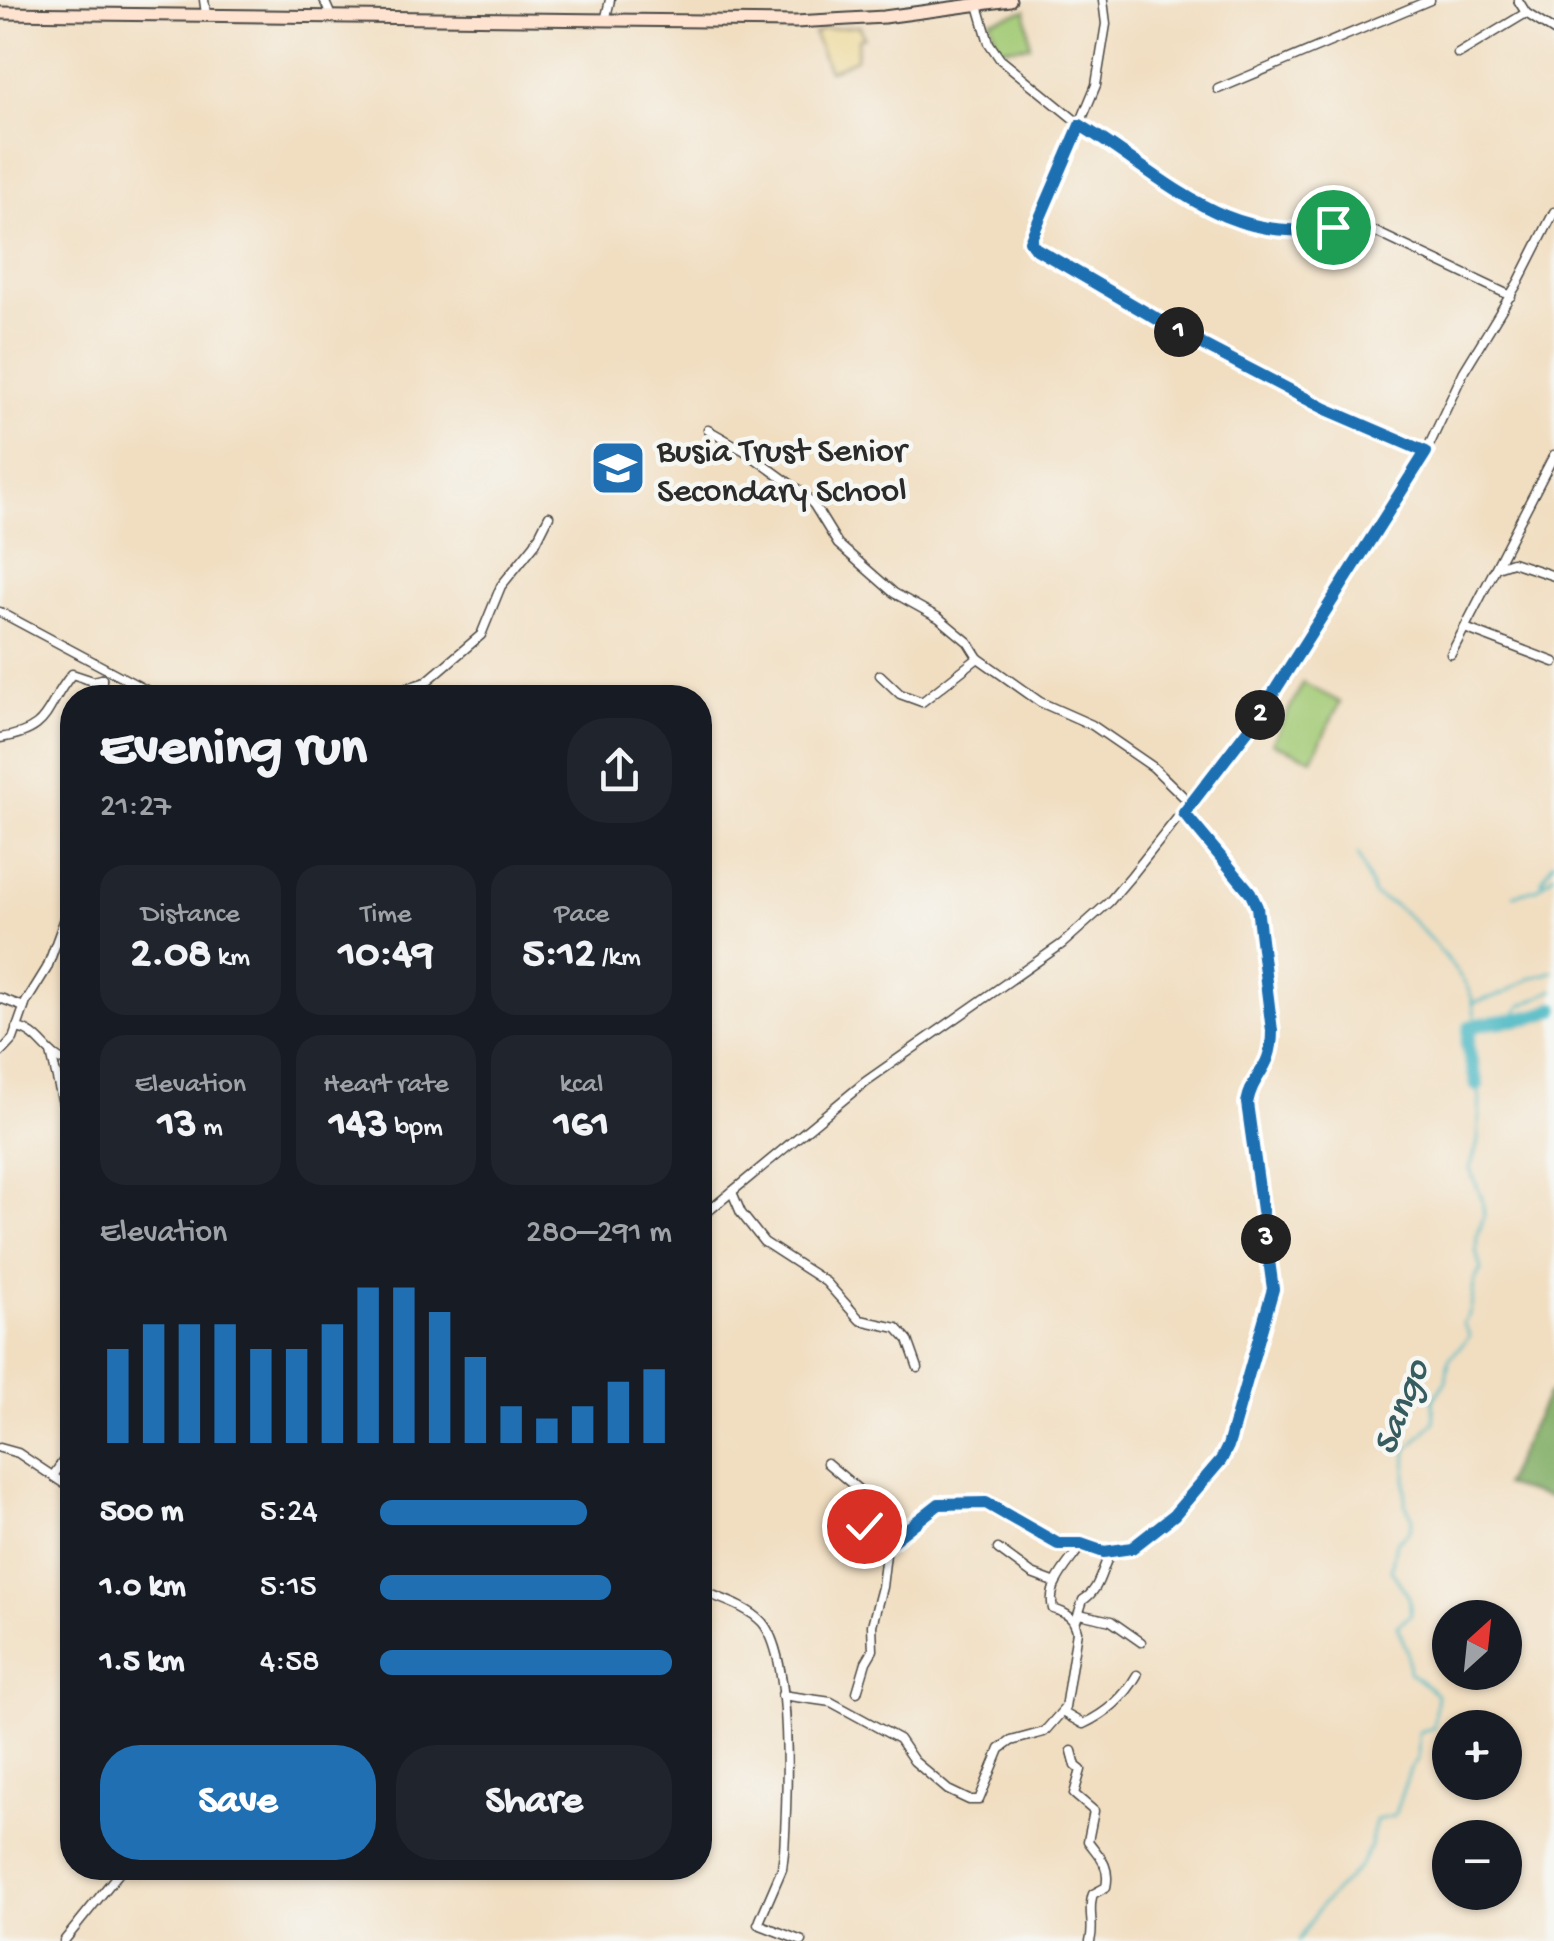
<!DOCTYPE html>
<html lang="en">
<head>
<meta charset="utf-8">
<style>
	body { margin:0; font-family:"Gochi Hand",sans-serif; background:#20242c; color:#f1f3f6; height:100vh; display:flex; flex-direction:column; font-size:38px; white-space:nowrap }
	* { box-sizing:border-box; margin:0 }
	p { font-size:32px; color:#9ea1a6 }
	.icon { flex:none; width:55px; height:55px; fill:none; stroke:currentColor; stroke-width:2; stroke-linecap:round; stroke-linejoin:round }
	.map { position:relative; flex:1; overflow:hidden }
	.drawer { position:absolute; left:60px; top:685px; width:652px; height:1195px; display:flex; flex-direction:column; background:#171b24; border-radius:40px; box-shadow:0 2px 8px #0004 }
	.drawer>* { flex:none }
	.needle { width:65px; rotate:27deg }
	.fabs { position:absolute; left:1432px; top:1600px; display:grid; gap:20px }
	.fabs a { display:grid; place-items:center; width:90px; height:90px; border-radius:50%; background:#171b24; box-shadow:0 2px 8px #0004; font-size:50px }
	.pin { position:absolute; display:grid; place-items:center; width:85px; height:85px; color:#fff; margin:-42px; border:5px solid #fff; border-radius:50%; box-shadow:0 2px 10px #0007 }
	.km { position:absolute; width:50px; height:50px; margin:-25px; border-radius:50%; background:#222; color:#fff; font-size:28px; line-height:50px; text-align:center }
	.round { display:grid; place-items:center; flex:none; width:105px; height:105px; border-radius:40px; background:#20242c }
	.headline { display:flex; align-items:center; justify-content:space-between; height:170px; padding:0 40px }
	h1 { font-size:55px; font-weight:800; line-height:75px }
	.metrics { display:grid; grid-template-columns:repeat(3,1fr); gap:15px; height:170px; padding:10px 40px }
	.metrics div { display:grid; align-content:center; border-radius:25px; background:#20242c; text-align:center }
	.metrics b { font-size:42px; font-weight:800 }
	.metrics small { font-size:28px; font-weight:400 }
	.metrics p { font-size:28px }
	.chart { height:280px; padding:20px 40px }
	.chart p { display:flex; justify-content:space-between }
	.chart svg { width:100%; height:180px; margin-top:10px; stroke:#1f6fb2; stroke-width:6 }
	.button { display:flex; gap:20px; margin-top:auto; padding:20px 40px }
	.button a { flex:1; height:115px; border-radius:40px; background:#1f6fb2; color:#fff; font-size:40px; font-weight:800; line-height:115px; text-align:center }
	.button a+a { background:#20242c; color:#f1f3f6 }
	ul { padding:0 40px; list-style:none; font-size:32px }
	li { display:grid; grid-template-columns:160px 120px 1fr; align-items:center; height:75px }
	li i { height:25px; border-radius:12px; background:#1f6fb2 }
	.map>svg:first-child { display:block }
	.green { fill:#a3ca75; stroke:#677a50; stroke-width:2.5 }
	.forest { fill:#82ae66; stroke:#566c48; stroke-width:2.5 }
	.sand { fill:#eeda9e; stroke:#8c8264; stroke-width:2.5 }
	.lines { fill:none; stroke-linecap:round; stroke-linejoin:round }
	.stream { stroke:#4ab8c3; stroke-width:2.5 }
	.river { stroke:#4ab8c3; stroke-width:14 }
	.minor-casing { stroke:#494642; stroke-width:11 }
	.secondary-casing { stroke:#494642; stroke-width:15 }
	.minor { stroke:#fff; stroke-width:8 }
	.secondary { stroke:#fee3d1; stroke-width:11 }
	.route-casing { stroke:#fff; stroke-width:20 }
	.route { stroke:#1f6fb2; stroke-width:12 }
	.labels { text-anchor:middle; stroke-width:9; stroke-linejoin:round; paint-order:stroke }
	.poi-label { font-size:35px; fill:#2b2b2b; stroke:#f6f6f2; text-anchor:start }
	.water-label { font-size:38px; font-style:italic; fill:#365c60; stroke:#f6f6f2 }
</style>
</head>
<body>
<div class="map">
<svg width="1554" height="1941" viewBox="0 0 1554 1941">
	<rect width="100%" height="100%" fill="#f6f6f2"/>
	<filter id="ink" filterUnits="userSpaceOnUse"><feTurbulence type="fractalNoise" baseFrequency=".01" numOctaves="2"/><feDisplacementMap in="SourceGraphic" scale="20" xChannelSelector="R" yChannelSelector="G"/><feConvolveMatrix kernelMatrix="1 2 1 2 8 2 1 2 1" color-interpolation-filters="sRGB"/></filter>
	<filter id="wash" filterUnits="userSpaceOnUse"><feTurbulence type="fractalNoise" baseFrequency=".0048" numOctaves="4" result="noise"/><feDisplacementMap in="SourceGraphic" scale="40" xChannelSelector="R" yChannelSelector="G"/><feGaussianBlur stdDeviation="2.25" result="paint"/><feColorMatrix in="noise" values="0 0 0 0 0 0 0 0 0 0 0 0 0 0 0 0 0 1.4 0 .05"/><feComposite in="paint" operator="in"/></filter>
	<g filter="url(#wash)">
		<rect width="100%" height="100%" fill="#f1dec1"/>
		<!-- green -->
		<g class="green">
			<polygon points="1026,10 1030,46 998,48 990,20"/>
			<polygon points="1303,683 1340,702 1312,759 1272,743"/>
		</g>
		<!-- forest -->
		<polygon class="forest" points="1548,1393 1554,1396 1554,1499 1504,1485"/>
		<!-- sand -->
		<polygon class="sand" points="860,26 864,37 858,39 856,59 829,71 814,34 823,29"/>
		<g class="lines">
			<!-- stream -->
			<g class="stream">
				<path d="M1358 854 1374 895C1381 899 1389 901 1395 906 1415 920 1471 981 1473 1003"/>
				<polyline points="1541,881 1554,861"/>
				<polyline points="1514,895 1536,889 1554,874"/>
				<polyline points="1511,1020 1521,1006 1554,990"/>
				<polyline points="1476,1025 1473,1003 1503,994 1529,979 1554,971"/>
				<path d="M1299 1941 1320 1907 1360 1866 1369 1849 1376 1820 1394 1816 1410 1769 1418 1759 1419 1732 1433 1728 1437 1694 1409 1672 1407 1650 1397 1626 1411 1615 1409 1597 1391 1570 1396 1543 1410 1530 1413 1518 1405 1504 1407 1450 1434 1422 1433 1400 1446 1381 1449 1359 1470 1336 1463 1323C1478 1308 1467 1286 1481 1270L1476 1251 1477 1237 1484 1216 1482 1198 1470 1169 1478 1142 1480 1098 1477 1085"/>
			</g>
			<!-- river -->
			<path class="river" d="M1477 1085 1467 1045 1470 1027C1498 1018 1527 1023 1554 1009"/>
		</g>
	</g>
	<g filter="url(#ink)">
		<g class="lines">
			<!-- minor casing -->
			<g class="minor-casing">
				<g id="minor">
					<polyline points="204,0 206,14"/>
					<polyline points="324,0 331,16"/>
					<polyline points="1103,0 1106,24 1096,85 1030,244 1188,337 1327,409 1426,452"/>
					<polyline points="1518,0 1526,13 1554,31"/>
					<polyline points="978,5 989,43 1000,59 1081,125 1221,217 1285,232 1361,225 1511,296"/>
					<polyline points="605,21 610,0"/>
					<polyline points="1458,54 1526,13"/>
					<polyline points="1218,89 1430,0"/>
					<polyline points="708,430 745,451 800,491 814,505 838,544 894,593 939,618 968,642 978,658 1040,702 1092,725 1153,767 1190,803"/>
					<polyline points="1497,567 1512,562 1554,576"/>
					<polyline points="0,612 161,698"/>
					<polyline points="1465,628 1554,662"/>
					<polyline points="1451,654 1554,455"/>
					<polyline points="880,675 900,694 922,702 978,658"/>
					<polyline points="101,698 102,679"/>
					<polyline points="375,698 426,682 481,635 501,586 535,544 549,516"/>
					<path d="M0 738C53 730 43 709 72 674L93 681 102 679"/>
					<polyline points="0,998 24,1007"/>
					<path d="M16 1028C41 1031 46 1059 72 1064"/>
					<polyline points="0,1053 13,1039 26,1002 47,968 67,913 72,906"/>
					<polyline points="51,1053 63,1104 72,1118"/>
					<polyline points="732,1192 741,1213 764,1242 826,1282 860,1320 897,1328 908,1340 918,1368"/>
					<polyline points="700,1218 865,1082 1062,944 1109,902 1132,875 1260,714 1426,452 1464,371 1519,281 1554,212"/>
					<polyline points="0,1448 18,1453 72,1489"/>
					<polyline points="827,1463 865,1495 871,1504 853,1553"/>
					<polyline points="53,1476 72,1448"/>
					<path d="M857 1542 887 1545 939 1504 986 1503 1058 1544H1081L1104 1552 1131 1548 1174 1515 1221 1460 1228 1447 1273 1289 1247 1103C1253 1073 1272 1068 1272 1031L1257 907 1250 892 1183 813"/>
					<polyline points="998,1549 1032,1574 1056,1583"/>
					<path d="M700 1590C720 1599 747 1606 762 1622 794 1659 787 1802 784 1852L782 1869 760 1920"/>
					<polyline points="1079,1614 1111,1621 1141,1642"/>
					<path d="M1075 1624 1083 1600C1101 1589 1101 1568 1111 1552"/>
					<polyline points="857,1692 866,1662 873,1650 872,1625 882,1587 887,1545"/>
					<path d="M782 1695 831 1702 899 1739 914 1761 948 1790 969 1800H979L1000 1749 1011 1741 1044 1732 1065 1708 1077 1631C1074 1617 1066 1613 1053 1609 1047 1586 1065 1568 1078 1550V1544"/>
					<path d="M1062 1712 1083 1724C1107 1713 1124 1698 1137 1675"/>
					<path d="M1072 1751 1076 1766 1081 1770 1074 1794 1094 1811 1088 1841C1098 1855 1111 1865 1106 1887L1093 1894C1087 1910 1095 1924 1090 1941"/>
					<polyline points="758,1924 802,1941"/>
					<polyline points="64,1941 123,1868"/>
				</g>
			</g>
			<!-- secondary casing -->
			<g class="secondary-casing">
				<polyline id="secondary" points="0,13 795,22 884,17 1010,0"/>
			</g>
			<!-- minor -->
			<use href="#minor" class="minor"/>
			<!-- secondary -->
			<use href="#secondary" class="secondary"/>
		</g>
	</g>
	<g class="lines" filter="url(#ink)">
		<!-- route casing -->
		<g class="route-casing">
			<path id="route" d="M864 1526 857 1542 887 1545 939 1504 986 1503 1058 1544H1081L1104 1552 1132 1548 1174 1515 1221 1460 1228 1446 1273 1289 1247 1103C1253 1072 1272 1071 1272 1031L1257 907 1250 892 1184 813 1260 714 1426 452 1326 409 1188 337 1035 248 1030 241 1080 125C1165 177 1226 247 1333 227"/>
		</g>
		<!-- route -->
		<use href="#route" class="route"/>
	</g>
	<!-- icons -->
	<defs>
		<g id="school-square" transform="scale(2.875)"><rect x="-9" y="-9" width="18" height="18" rx="4" fill="#1f6fb2" stroke="#f6f6f2"/><path d="M0-5L7-2L0 1L-7-2ZM-4 1L0 2.5L4 1V4Q0 6-4 4Z" fill="#fff"/></g>
	</defs>
	<g fill-rule="evenodd">
		<use href="#school-square" x="618" y="468"/>
	</g>
	<g class="labels">
		<!-- poi labels -->
		<g class="poi-label">
			<text x="657" y="460">Busia Trust Senior<tspan x="657" dy="40">Secondary School</tspan></text>
		</g>
		<!-- water labels -->
		<g class="water-label">
			<text transform="translate(1398 1406) rotate(-69)" y="13">Sango</text>
		</g>
	</g>
</svg>
<div class="fabs">
<a><svg class="needle" viewBox="-14 -14 28 28"><path d="M0-13l5 13h-10z" fill="#e53935"/><path d="M0 13l5-13h-10z" fill="#9ea1a6"/></svg></a>
<a>+</a>
<a>−</a>
</div>
<div class="pin" style="left:1333px;top:227px;background:#1e9e55"><svg class="icon" aria-label="arrive" viewBox="0 0 24 24"><path d="M6 21V4h12l-3 4 3 4H6"/></svg></div>
<div class="pin" style="left:864px;top:1526px;background:#d93025"><svg class="icon" aria-label="check" viewBox="0 0 24 24"><path d="M5 12l5 5 9-10"/></svg></div>
<b class="km" style="left:1179px;top:332px">1</b>
<b class="km" style="left:1260px;top:715px">2</b>
<b class="km" style="left:1266px;top:1239px">3</b>
<section class="drawer">
<div class="headline"><div><h1>Evening run</h1><p>21:27</p></div><a class="round"><svg class="icon" aria-label="share" viewBox="0 0 24 24"><path d="M12 15V3M7 8l5-5 5 5M5 13v7h14v-7"/></svg></a></div>
<div class="metrics">
<div><p>Distance</p><b>2.08<small> km</small></b></div>
<div><p>Time</p><b>10:49</b></div>
<div><p>Pace</p><b>5:12<small> /km</small></b></div>
</div>
<div class="metrics">
<div><p>Elevation</p><b>13<small> m</small></b></div>
<div><p>Heart rate</p><b>143<small> bpm</small></b></div>
<div><p>kcal</p><b>161</b></div>
</div>
<div class="chart"><p><span>Elevation</span>280–291 m</p>
<svg viewBox="0 0 160 44" preserveAspectRatio="none"><path d="M5 44V21M15 44V15M25 44V15M35 44V15M45 44V21M55 44V21M65 44V15M75 44V6M85 44V6M95 44V12M105 44V23M115 44V35M125 44V38M135 44V35M145 44V29M155 44V26"/></svg>
</div>
<ul>
<li><b>500 m</b>5:24<i style="width:71%"></i></li>
<li><b>1.0 km</b>5:15<i style="width:79%"></i></li>
<li><b>1.5 km</b>4:58<i style="width:100%"></i></li>
</ul>
<div class="button"><a>Save</a><a>Share</a></div>
</section>
</div>
</body>
</html>
